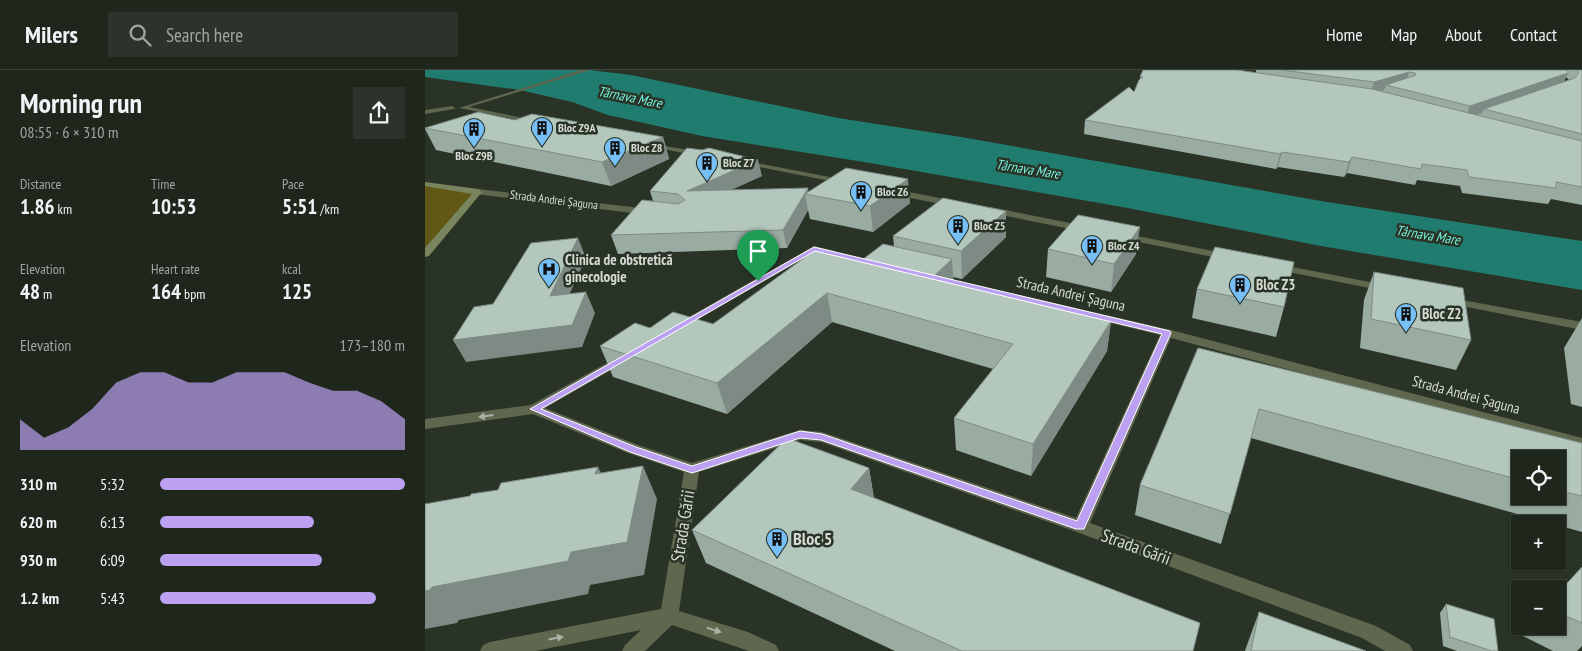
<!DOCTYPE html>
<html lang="en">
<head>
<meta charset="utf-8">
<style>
	body { margin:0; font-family:"PT Sans Narrow",sans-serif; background:#2c332a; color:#f1f3f6; height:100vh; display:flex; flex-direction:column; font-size:19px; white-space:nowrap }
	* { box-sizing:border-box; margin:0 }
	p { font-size:16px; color:#a1a5a4 }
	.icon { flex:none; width:28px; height:28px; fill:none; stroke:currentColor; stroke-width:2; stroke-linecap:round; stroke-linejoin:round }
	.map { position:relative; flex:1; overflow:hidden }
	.drawer { display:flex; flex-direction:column; background:#1f271d; width:425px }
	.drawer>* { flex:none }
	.controls { position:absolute; left:1086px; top:380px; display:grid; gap:10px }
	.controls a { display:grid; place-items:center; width:55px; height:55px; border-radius:0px; background:#1f271d; box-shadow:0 1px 4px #0004,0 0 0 1px #3c443b; font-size:25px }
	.pin { position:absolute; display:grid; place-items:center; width:42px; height:42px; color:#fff; margin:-51px -21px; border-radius:50% 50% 50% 0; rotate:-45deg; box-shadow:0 0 5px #0007 }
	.pin .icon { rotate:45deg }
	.round { display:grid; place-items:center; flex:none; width:52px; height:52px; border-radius:0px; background:#2c332a }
	.head { display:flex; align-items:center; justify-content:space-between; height:85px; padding:0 20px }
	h1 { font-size:28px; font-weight:600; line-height:38px }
	.metrics { display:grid; grid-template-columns:repeat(3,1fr); gap:8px; height:85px; padding:5px 20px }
	.metrics div { display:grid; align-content:center }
	.metrics b { font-size:21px; font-weight:600 }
	.metrics small { font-size:14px; font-weight:400 }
	.metrics p { font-size:14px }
	.chart { height:140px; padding:10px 20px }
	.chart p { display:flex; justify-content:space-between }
	.chart svg { width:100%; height:90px; margin-top:5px; fill:#bca0f2; opacity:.7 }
	ul { padding:0 20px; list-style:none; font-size:16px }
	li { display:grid; grid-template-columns:80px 60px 1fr; align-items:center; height:38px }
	li i { height:12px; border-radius:6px; background:#bca0f2 }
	header { display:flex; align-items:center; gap:30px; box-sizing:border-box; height:70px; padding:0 25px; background:#1f271d; border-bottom:1px solid #3c443b }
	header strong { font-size:24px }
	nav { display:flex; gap:28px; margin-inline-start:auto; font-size:18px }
	.search { width:350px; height:45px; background:#2c332a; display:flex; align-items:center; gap:12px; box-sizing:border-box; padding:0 18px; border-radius:0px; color:#a1a5a4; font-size:19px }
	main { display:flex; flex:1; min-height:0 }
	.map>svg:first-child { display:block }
	.green { fill:#615816 }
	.water { fill:#217c70 }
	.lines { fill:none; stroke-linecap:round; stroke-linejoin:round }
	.street { fill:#5f674f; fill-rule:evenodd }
	.secondary { fill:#79855e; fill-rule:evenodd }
	.wall { fill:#9aaba2; fill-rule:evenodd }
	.shaded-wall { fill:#7d8b84 }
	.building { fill:#b3c7bc; stroke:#7d8b84 }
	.oneway { fill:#abb2a5 }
	.route { fill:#bca0f2; stroke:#fff; fill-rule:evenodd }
	.labels { text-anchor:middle; stroke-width:5; stroke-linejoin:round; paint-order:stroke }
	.far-poi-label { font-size:12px; font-weight:bold; fill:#d4dbd3; stroke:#293427; text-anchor:start }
	.far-street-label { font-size:12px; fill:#d4dbd3; stroke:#293427 }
	.far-water-label { font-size:14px; font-style:italic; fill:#76f2df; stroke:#293427 }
	.poi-label { font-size:15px; font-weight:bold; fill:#d4dbd3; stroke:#293427; text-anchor:start }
	.street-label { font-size:15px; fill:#d4dbd3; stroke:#293427 }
	.near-street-label { font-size:18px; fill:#d4dbd3; stroke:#293427 }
	.near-poi-label { font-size:18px; font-weight:bold; fill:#d4dbd3; stroke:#293427; text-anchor:start }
</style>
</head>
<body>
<header>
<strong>Milers</strong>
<div class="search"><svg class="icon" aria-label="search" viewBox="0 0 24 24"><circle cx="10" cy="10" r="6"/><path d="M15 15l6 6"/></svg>Search here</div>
<nav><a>Home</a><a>Map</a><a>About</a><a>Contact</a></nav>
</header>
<main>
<section class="drawer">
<div class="head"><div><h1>Morning run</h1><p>08:55 · 6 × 310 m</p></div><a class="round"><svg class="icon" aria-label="share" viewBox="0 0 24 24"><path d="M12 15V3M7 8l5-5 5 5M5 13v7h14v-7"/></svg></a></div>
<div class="metrics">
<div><p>Distance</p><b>1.86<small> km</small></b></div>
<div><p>Time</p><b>10:53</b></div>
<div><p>Pace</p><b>5:51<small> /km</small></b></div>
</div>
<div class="metrics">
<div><p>Elevation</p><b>48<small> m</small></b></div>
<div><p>Heart rate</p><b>164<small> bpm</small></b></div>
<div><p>kcal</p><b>125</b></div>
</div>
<div class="chart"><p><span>Elevation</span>173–180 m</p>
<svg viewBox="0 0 160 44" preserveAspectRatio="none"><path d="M0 44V29L10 38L20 33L30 24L40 11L50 6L60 6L70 11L80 11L90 6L100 6L110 6L120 11L130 15L140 15L150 20L160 29V44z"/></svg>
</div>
<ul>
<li><b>310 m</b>5:32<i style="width:100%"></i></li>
<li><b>620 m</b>6:13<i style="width:63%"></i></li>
<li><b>930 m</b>6:09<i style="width:66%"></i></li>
<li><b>1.2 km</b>5:43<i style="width:88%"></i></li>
</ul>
</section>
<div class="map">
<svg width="1157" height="581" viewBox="0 0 1157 581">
	<rect width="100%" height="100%" fill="#293427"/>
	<!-- green -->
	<polygon class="green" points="0,114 53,122 0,184"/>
	<!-- water -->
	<polygon class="water" points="0,0 165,0 206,5 413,48 536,67 902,132 1157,171 1157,220 896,176 703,138 439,92 277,66 183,45 147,32 95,20 0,7"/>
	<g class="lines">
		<!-- street -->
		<g class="street">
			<polygon points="156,0 165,0 44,37 108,50 110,51 110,53 34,38"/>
			<polygon points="27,36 30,38 29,39 0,44 0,40"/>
			<polygon points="223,73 275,82 279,84 275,86 226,77 222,75"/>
			<polygon points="316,90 420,110 424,112 420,114 319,94 315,92"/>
			<polygon points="53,119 224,139 228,142 224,145 50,124 49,122"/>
			<polygon points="469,119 530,131 534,134 530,137 466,124 465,122"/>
			<polygon points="565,137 660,156 665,159 660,162 562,142 562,138"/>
			<polygon points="697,163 803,184 808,187 803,190 694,168 692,166"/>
			<polygon points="389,176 410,181 411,183 406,186 390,182 258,258 254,260 248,256"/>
			<polygon points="852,194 960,215 965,218 960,221 848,199 847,197"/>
			<polygon points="586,223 746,260 1157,368 1157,378 746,268 665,453 951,556 985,575 988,581 960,581 937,568 649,461 396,372 375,370 274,402 254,541 323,562 351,575 354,581 324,581 247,555 220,581 197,581 200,575 216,560 110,581 55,581 58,575 65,572 236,539 259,402 203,383 108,344 0,359 0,349 106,335 198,284 202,285 204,288 202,291 120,338 213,375 267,393 375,360 397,362 651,448 735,265 582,228 581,226"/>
			<polygon points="1026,228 1157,252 1157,260 1022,233 1020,231"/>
		</g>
		<!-- secondary -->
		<polygon class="secondary" points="0,112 53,119 57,122 4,186 0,187 0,178 47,124 0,116"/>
	</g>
	<!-- wall -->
	<g class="wall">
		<path d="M831 0H1157V135L1126 129 1123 134 1037 123 1035 116 992 110 990 115 922 103 919 107 853 97 851 99 659 64 660 50 709 22 715 9V7L831 3ZM1141 7 1144 10 1139 12Z"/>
		<polygon points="90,50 238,67 244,89 186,116 11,80 0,59 0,58"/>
		<polygon points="337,106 305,120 383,122 485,133 448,162 385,149 383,140 362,178 193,184 186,165 228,131 225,121"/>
		<polygon points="468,166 581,167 537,209 528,207 529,212 686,251 682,281 606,406 531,380 529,348 568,299 407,252 302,344 188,307 175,276 225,258 288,254 469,176"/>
		<polygon points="623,179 711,184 686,222 621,207"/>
		<polygon points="949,202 1046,270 1031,300 935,278 939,230"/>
		<polygon points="772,219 859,237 851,267 767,248"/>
		<polygon points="1157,248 1157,337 1146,334 1139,278"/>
		<path d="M773 278 1157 373V462L1132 455V454H1127L826 368 796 474 710 445 715 415ZM1095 389H1132V426H1095Z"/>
		<polygon points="444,398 449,428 768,581 470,581 281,493 267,460"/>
		<polygon points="1157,497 1157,576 1152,581 1128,581 1098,566 1105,556 1132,556 1132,524"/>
		<polygon points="1021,534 1073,581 1032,581 1018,576 1015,543"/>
		<polygon points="834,542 941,581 820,581 822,575"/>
	</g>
	<!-- shaded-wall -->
	<g class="shaded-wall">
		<polygon points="984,2 980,14 961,15 959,20 945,25 949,12"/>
		<polygon points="1143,3 1137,16 1059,39 1057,43 1040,49 1045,36"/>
		<polygon points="238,67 244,89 186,116 177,92"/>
		<polygon points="857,82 853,97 851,99 855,84"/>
		<polygon points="927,87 922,103 919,107 924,92"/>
		<polygon points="333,90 337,106 267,138 262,121"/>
		<polygon points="483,109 485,133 448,162 445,136"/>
		<polygon points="383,118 384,125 380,124 383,140 362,178 358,160"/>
		<polygon points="581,141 581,167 537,209 536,181"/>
		<polygon points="715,157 711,184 686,222 689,194"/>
		<polygon points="153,168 161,188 134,247 125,226"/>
		<polygon points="527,189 529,217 508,207"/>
		<polygon points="161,222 170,243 157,277 41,292 28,270"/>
		<polygon points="402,223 407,252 302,344 292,313"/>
		<polygon points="686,251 682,281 606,406 608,374"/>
		<polygon points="218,396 232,429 219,505 165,515 163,524 34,550 32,553 0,559 0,521 7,517 146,482"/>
		<polygon points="173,397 189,430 170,404"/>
		<polygon points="444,398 449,431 426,419"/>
	</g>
	<!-- building -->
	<g class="building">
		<polygon points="718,0 812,0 947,19 1157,71 1157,117 1131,112 1131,118 1044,107 1042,100 997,94 996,99 927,87 924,92 857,82 855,84 660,50 704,17 709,22 714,10 718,7 715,7"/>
		<polygon points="857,0 1141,0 1143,1 1143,3 1045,36 961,15 991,5 990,3 984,2 949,12"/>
		<polygon points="1152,0 1157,0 1157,64 1059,39 1150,8 1154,3"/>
		<polygon points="53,42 90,50 107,44 238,67 177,92 0,58"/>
		<polygon points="262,78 277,80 284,78 333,90 262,121 383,118 358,160 186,165 217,130 253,134 260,130 253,124 225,121"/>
		<polygon points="421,98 483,109 445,136 380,124"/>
		<polygon points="518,128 581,141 536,181 468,166"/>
		<polygon points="653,145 715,157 689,194 623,179"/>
		<polygon points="153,168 125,226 161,222 147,255 28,270 49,237 68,234 106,173"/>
		<polygon points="458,174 527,189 508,207 686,251 608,374 529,348 588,274 402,223 292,313 175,276 210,253 225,258 248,242 288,254 390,180 437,190"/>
		<polygon points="790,177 869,192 859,237 772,219"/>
		<polygon points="949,202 1038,218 1046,270 946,249"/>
		<polygon points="773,278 1157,373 1157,426 1132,420 1132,389 1095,389 1095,410 834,339 805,444 715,415"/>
		<polygon points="362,368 444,398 426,419 775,553 768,581 537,581 267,460"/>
		<polygon points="218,396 202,472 146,482 143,491 7,517 5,520 0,521 0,434 45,426 46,424 73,420 76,413 173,397 170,404"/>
		<polygon points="1157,497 1157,553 1132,542 1132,524"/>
		<polygon points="1021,534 1069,549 1073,581 1067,581 1025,567"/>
		<polygon points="834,542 941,581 826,581"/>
	</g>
	<!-- one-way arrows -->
	<defs><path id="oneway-solid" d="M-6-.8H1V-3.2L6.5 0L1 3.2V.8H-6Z" transform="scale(1.25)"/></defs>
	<g class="oneway">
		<use href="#oneway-solid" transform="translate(61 346) rotate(172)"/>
		<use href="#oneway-solid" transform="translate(289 560) rotate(17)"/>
		<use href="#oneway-solid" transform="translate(131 568) rotate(-11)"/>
	</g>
	<!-- route -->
	<path class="route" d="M389 177 745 261 746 263 659 459H651L396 370 375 368 267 403 205 382 105 339ZM390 181 737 264 652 451 397 364 375 361 267 396 211 377 116 339Z"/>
	<!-- icons -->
	<defs>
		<g id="building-pin" transform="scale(1.125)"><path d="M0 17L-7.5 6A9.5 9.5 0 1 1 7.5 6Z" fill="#77bff7" stroke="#293427"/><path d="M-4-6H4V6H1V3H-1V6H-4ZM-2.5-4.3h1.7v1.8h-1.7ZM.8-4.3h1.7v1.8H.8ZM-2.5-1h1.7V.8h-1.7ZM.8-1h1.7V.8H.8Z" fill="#111"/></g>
		<g id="hospital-pin" transform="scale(1.125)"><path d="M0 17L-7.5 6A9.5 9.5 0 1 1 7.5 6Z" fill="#77bff7" stroke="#293427"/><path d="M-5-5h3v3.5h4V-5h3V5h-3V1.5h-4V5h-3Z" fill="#111"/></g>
	</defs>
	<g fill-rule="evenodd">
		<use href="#building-pin" x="117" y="58"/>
		<use href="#building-pin" x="49" y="59"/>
		<use href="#building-pin" x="190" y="78"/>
		<use href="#building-pin" x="282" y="93"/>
		<use href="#building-pin" x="436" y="122"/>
		<use href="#building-pin" x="533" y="156"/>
		<use href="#building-pin" x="667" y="176"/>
		<use href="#hospital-pin" x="124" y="199"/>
		<use href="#building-pin" x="815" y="215"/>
		<use href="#building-pin" x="981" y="244"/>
		<use href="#building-pin" x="352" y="469"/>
	</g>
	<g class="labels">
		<!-- far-poi labels -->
		<g class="far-poi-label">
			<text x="133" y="62">Bloc Z9A</text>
			<text x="206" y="82">Bloc Z8</text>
			<text x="49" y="90" text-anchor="middle">Bloc Z9B</text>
			<text x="298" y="97">Bloc Z7</text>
			<text x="452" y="126">Bloc Z6</text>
			<text x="549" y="160">Bloc Z5</text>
			<text x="683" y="180">Bloc Z4</text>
		</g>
		<!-- far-street labels -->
		<g class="far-street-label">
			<text transform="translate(129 130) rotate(7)" y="4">Strada Andrei Șaguna</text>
		</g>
		<!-- far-water labels -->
		<g class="far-water-label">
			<text transform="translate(205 27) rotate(11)" y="5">Târnava Mare</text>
			<text transform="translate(603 99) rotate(9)" y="5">Târnava Mare</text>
			<text transform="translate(1003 165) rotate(9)" y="5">Târnava Mare</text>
		</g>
		<!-- poi labels -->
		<g class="poi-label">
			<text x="140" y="195">Clinica de obstretică<tspan x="140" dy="17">ginecologie</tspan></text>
			<text x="831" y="220">Bloc Z3</text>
			<text x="997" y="249">Bloc Z2</text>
		</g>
		<!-- street labels -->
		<g class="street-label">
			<text transform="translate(646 224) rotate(13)" y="5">Strada Andrei Șaguna</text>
			<text transform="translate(1041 325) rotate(15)" y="5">Strada Andrei Șaguna</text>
		</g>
		<!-- near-street labels -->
		<g class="near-street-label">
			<text transform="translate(258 456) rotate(-81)" y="6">Strada Gării</text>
			<text transform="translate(711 477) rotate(20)" y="6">Strada Gării</text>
		</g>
		<!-- near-poi labels -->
		<g class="near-poi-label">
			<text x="368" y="475">Bloc 5</text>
		</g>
	</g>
</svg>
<div class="controls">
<a><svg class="icon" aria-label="locate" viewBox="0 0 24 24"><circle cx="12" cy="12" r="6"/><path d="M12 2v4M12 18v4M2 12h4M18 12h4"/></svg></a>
<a>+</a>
<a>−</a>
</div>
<div class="pin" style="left:333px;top:211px;background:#1e9e55"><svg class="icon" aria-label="arrive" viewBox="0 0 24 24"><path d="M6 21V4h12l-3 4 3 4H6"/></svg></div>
</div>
</main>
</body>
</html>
